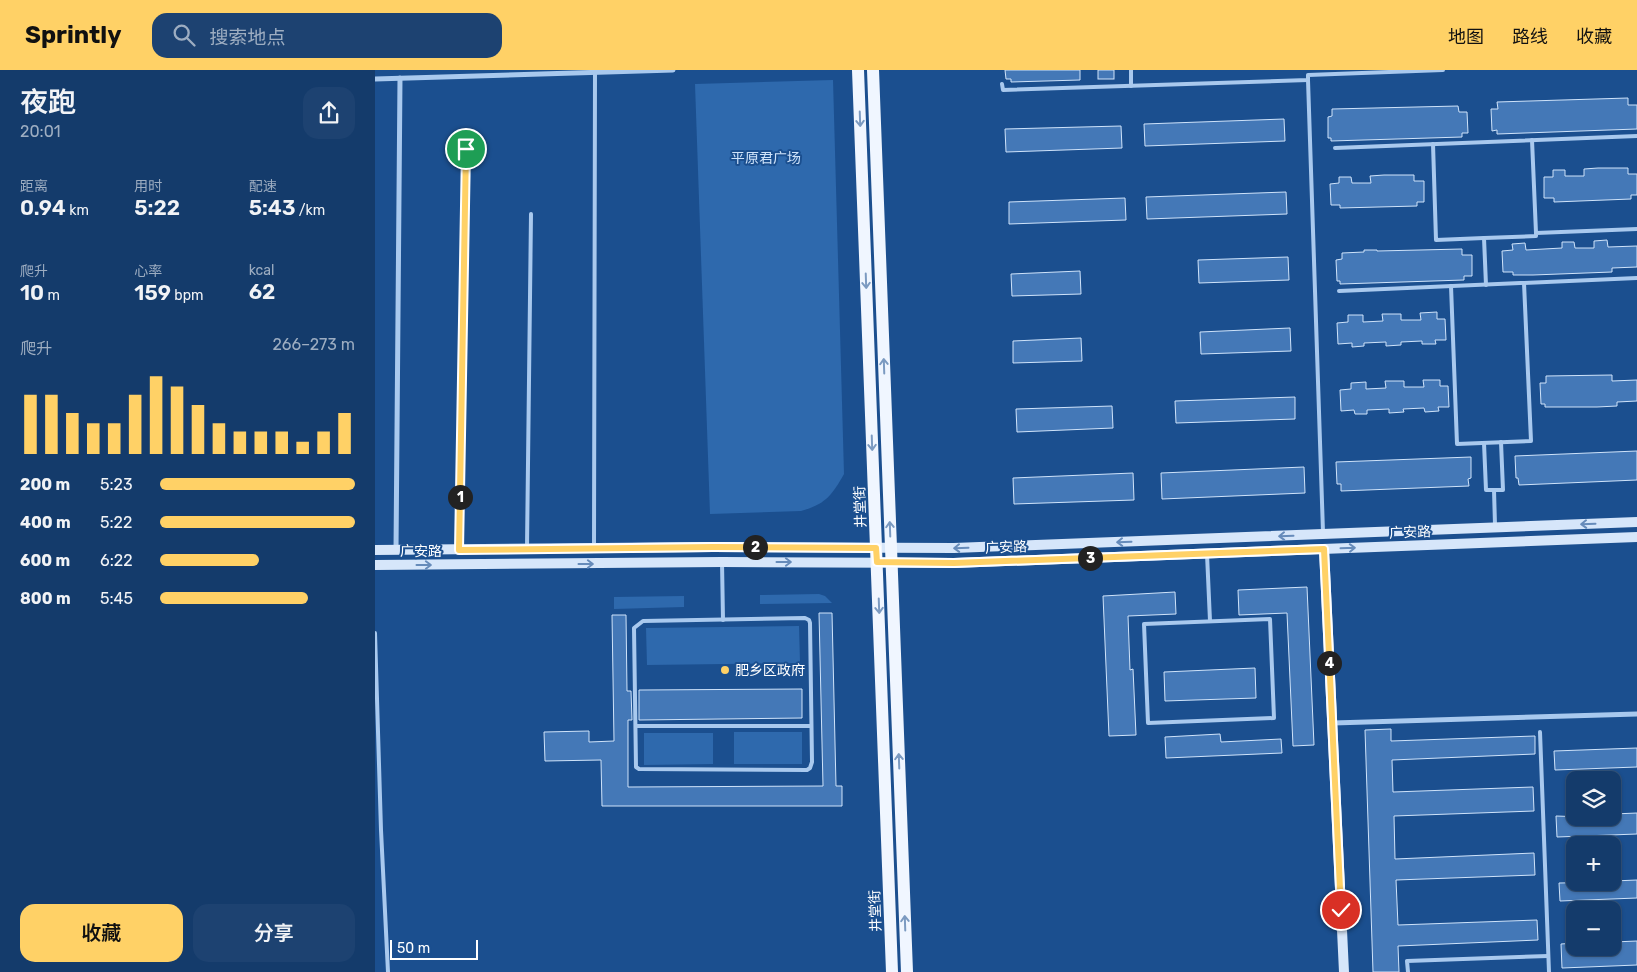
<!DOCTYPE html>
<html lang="zh">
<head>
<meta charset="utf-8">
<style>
	body { margin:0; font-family:Rubik,"Noto Sans SC",sans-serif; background:#1d4271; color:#f1f3f6; height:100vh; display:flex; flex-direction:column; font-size:19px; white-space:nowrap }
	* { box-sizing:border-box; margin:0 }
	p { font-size:16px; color:#9dadc1 }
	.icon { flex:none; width:28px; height:28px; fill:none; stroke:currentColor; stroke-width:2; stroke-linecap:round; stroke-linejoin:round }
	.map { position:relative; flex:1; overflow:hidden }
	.drawer { display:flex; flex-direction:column; background:#143b6b; width:375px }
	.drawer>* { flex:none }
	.controls { position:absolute; left:1191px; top:701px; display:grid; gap:10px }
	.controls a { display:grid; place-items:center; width:55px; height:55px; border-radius:10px; background:#143b6b; box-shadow:0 1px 4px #0004,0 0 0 1px #33557e; font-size:25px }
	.scale { position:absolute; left:15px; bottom:12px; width:88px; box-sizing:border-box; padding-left:5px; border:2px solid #fff; border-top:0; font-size:14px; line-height:18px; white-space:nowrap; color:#fff; -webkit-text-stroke:4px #1b4f8f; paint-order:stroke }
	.pin { position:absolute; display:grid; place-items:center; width:42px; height:42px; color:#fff; margin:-21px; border:2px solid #fff; border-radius:50%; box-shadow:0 1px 5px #0007 }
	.km { position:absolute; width:25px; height:25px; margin:-12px; border-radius:50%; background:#222; color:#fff; font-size:14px; line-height:25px; text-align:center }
	.round { display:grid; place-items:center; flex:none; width:52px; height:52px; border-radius:15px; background:#1d4271 }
	.summary { display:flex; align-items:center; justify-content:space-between; height:85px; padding:0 20px }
	h1 { font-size:28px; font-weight:600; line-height:38px }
	.metrics { display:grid; grid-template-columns:repeat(3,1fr); gap:8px; height:85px; padding:5px 20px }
	.metrics div { display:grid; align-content:center }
	.metrics b { font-size:21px; font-weight:600 }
	.metrics small { font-size:14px; font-weight:400 }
	.metrics p { font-size:14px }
	.chart { height:140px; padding:10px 20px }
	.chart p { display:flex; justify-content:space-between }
	.chart svg { width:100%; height:90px; margin-top:5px; stroke:#ffd166; stroke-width:6 }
	.action { display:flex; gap:10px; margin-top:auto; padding:10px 20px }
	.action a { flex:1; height:58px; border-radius:15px; background:#ffd166; color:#111; font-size:20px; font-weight:600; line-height:58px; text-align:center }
	.action a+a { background:#1d4271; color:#f1f3f6 }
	ul { padding:0 20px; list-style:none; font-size:16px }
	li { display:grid; grid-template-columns:80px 60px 1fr; align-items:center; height:38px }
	li i { height:12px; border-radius:6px; background:#ffd166 }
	header { display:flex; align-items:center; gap:30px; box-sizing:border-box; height:70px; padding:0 25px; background:#ffd166; color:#111 }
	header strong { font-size:24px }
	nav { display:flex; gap:28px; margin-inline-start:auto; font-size:18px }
	.search { width:350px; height:45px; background:#1d4271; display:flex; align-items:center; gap:12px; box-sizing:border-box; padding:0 18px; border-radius:15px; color:#9dadc1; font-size:19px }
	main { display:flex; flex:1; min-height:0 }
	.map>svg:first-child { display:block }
	.green { fill:#2e69ad }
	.building { fill:#4478b7; stroke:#cfe3fa }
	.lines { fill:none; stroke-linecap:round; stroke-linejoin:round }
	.lane { stroke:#a9c9ee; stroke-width:4 }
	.street { stroke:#a9c9ee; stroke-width:5 }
	.secondary { stroke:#d6e6fa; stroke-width:10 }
	.primary { stroke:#f0f6ff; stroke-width:12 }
	.oneway { stroke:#7b9ac1 }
	.oneway2 { stroke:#668bba }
	.route-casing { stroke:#fff; stroke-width:10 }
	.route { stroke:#ffd166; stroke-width:6 }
	.poi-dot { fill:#ffd166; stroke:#1b4f8f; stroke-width:2 }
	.labels { text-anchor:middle; stroke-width:4; stroke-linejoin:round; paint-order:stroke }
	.park-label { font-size:14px; fill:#cfe3fa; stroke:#1b4f8f }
	.street-label { font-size:14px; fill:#fff; stroke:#1b4f8f }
	.poi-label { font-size:14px; fill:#fff; stroke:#1b4f8f; text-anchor:start }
</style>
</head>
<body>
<header>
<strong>Sprintly</strong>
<div class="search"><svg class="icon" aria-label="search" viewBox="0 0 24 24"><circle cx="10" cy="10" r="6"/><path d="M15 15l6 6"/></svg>搜索地点</div>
<nav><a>地图</a><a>路线</a><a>收藏</a></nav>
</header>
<main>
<section class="drawer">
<div class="summary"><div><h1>夜跑</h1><p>20:01</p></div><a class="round"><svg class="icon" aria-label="share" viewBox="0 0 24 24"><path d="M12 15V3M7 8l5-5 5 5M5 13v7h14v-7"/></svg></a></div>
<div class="metrics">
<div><p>距离</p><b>0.94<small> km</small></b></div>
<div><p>用时</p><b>5:22</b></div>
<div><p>配速</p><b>5:43<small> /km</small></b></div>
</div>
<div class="metrics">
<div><p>爬升</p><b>10<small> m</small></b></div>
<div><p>心率</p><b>159<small> bpm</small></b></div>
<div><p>kcal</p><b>62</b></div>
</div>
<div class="chart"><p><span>爬升</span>266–273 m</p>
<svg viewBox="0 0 160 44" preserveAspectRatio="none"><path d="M5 44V15M15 44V15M25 44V24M35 44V29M45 44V29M55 44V15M65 44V6M75 44V11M85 44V20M95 44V29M105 44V33M115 44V33M125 44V33M135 44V38M145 44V33M155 44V24"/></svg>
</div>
<ul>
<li><b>200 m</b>5:23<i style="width:100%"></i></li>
<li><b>400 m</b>5:22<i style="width:100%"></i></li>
<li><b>600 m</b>6:22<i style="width:51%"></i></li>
<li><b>800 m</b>5:45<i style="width:76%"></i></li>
</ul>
<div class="action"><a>收藏</a><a>分享</a></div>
</section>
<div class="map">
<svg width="1262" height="902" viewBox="0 0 1262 902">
	<rect width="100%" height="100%" fill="#1b4f8f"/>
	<!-- green -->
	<g class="green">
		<path d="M458 10 469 404C457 425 451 434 426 441L335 444 320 14Z"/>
		<polygon points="444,524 450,526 457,533 385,534 385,525"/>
		<polygon points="309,526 309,537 239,539 239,527"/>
		<polygon points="424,556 425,593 272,595 271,558"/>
		<rect x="359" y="662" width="68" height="32"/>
		<polygon points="269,663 338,663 338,694 269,695"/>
	</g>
	<!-- building -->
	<g class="building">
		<polygon points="630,0 705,0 705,10 636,12 636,9 631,9"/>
		<rect x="723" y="0" width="16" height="9"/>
		<polygon points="1253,28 1253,35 1262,35 1262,59 1122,64 1122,60 1117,61 1116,39 1123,39 1122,32"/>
		<polygon points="1083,36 1084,42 1092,42 1093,63 1087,63 1087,67 956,71 956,68 953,68 953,47 957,46 957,39"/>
		<polygon points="909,49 910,71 770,76 769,54"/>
		<polygon points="746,56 747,78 631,82 630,59"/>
		<polygon points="1223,98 1253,98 1253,104 1262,104 1262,125 1256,125 1256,129 1179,132 1179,128 1169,128 1169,107 1178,107 1178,100 1190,100 1190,106 1209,106 1209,99"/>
		<polygon points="1009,105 1039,105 1039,111 1049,111 1049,132 1042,132 1042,136 965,138 965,135 956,135 955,114 964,113 964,107 976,107 977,113 996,113 995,106"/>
		<polygon points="911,122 912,144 772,149 771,127"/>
		<polygon points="750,128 751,150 634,154 634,132"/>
		<polygon points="1232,170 1233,177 1262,176 1262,197 1237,198 1237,202 1158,205 1138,205 1138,202 1128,202 1127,181 1138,180 1137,174 1150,173 1151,180 1187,178 1187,172 1199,172 1200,178 1219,178 1219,171"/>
		<polygon points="1087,179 1087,185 1097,185 1097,206 1089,206 1089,210 965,214 965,211 962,211 961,190 967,189 967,183 989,182 989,180 1002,180 1002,181"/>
		<polygon points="913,187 914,210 824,213 823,190"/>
		<polygon points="705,201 706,224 637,226 636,204"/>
		<polygon points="1062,242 1062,249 1070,249 1071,270 1060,270 1061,274 1047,274 1047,271 1026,272 1026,275 1011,276 1011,272 989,273 989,276 977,277 977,273 963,274 962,253 973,252 973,245 988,245 988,252 1008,251 1007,244 1026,244 1026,250 1046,250 1045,243"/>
		<polygon points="915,258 916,281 826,284 825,262"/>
		<polygon points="706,268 707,291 638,293 638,271"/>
		<polygon points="1237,305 1237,311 1262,310 1262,331 1242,332 1242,336 1222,337 1170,337 1170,334 1166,334 1165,313 1171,313 1171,306"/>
		<polygon points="1048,310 1065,310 1065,316 1073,316 1074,337 1063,337 1064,341 1050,342 1049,338 1028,339 1029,342 1014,343 1014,339 992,340 992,344 980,344 979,340 966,341 965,320 976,319 976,313 991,312 991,319 1011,318 1010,311 1029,311 1029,317 1049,317"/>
		<polygon points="920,327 920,349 801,353 800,331"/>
		<polygon points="737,336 738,358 642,362 641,339"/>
		<polygon points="1262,381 1262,410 1144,415 1143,408 1141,408 1140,386"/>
		<polygon points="1096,387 1096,408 1093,409 1094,416 966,421 966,414 962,414 961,392"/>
		<polygon points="929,397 930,423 787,429 786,403"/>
		<polygon points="758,403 759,430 639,434 638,408"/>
		<polygon points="932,517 939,675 918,676 912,543 864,545 863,520"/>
		<polygon points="800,522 801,544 753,546 755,600 758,599 761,665 734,666 728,526"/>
		<polygon points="444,543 457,543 461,716 467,716 467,736 227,736 226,690 170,691 169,662 214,661 214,672 239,671 237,545 251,545 252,621 256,621 257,650 253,650 253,717 448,716"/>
		<polygon points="880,598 881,628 790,631 789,602"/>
		<polygon points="427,619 427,648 264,650 264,620"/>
		<polygon points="1016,659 1016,671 1160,666 1160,684 1017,690 1018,722 1158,717 1159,741 1019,746 1020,789 1159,783 1160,805 1021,810 1023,855 1162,850 1163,870 1023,876 1024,902 998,902 990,660"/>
		<polygon points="845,664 846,672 906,669 907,683 791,688 790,667"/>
		<polygon points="1262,678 1262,697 1180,700 1179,681"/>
		<polygon points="1262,743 1262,764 1182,767 1181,746 1238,748 1238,744"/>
		<polygon points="1262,810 1262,828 1185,831 1184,813 1238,812 1238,811"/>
		<polygon points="1262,871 1262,895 1187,898 1186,874 1200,873 1200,878 1238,878 1238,872"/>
	</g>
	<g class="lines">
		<!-- lane -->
		<g class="lane">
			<polyline points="756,0 756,16"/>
			<polyline points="933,10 948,462"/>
			<polyline points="627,14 628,20 933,10 933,5 1068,0"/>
			<polyline points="1157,70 1161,163"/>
			<polyline points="1058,74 1061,170 1109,168"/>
			<polyline points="960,78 1262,66"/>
			<polyline points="1111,215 1109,168 1161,166 1161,163 1262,159"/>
			<polyline points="1076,216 1082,374 1156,371 1149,213"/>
			<polyline points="964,221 1262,208"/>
			<polyline points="1109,373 1111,420 1128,420 1126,372"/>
			<polyline points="1119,420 1120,455"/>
			<polyline points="219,476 220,2"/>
			<polyline points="84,477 91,79"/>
			<polyline points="152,477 156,144"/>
			<polyline points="832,484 835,551"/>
			<polyline points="347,492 348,550"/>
			<polygon points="430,548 434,550 435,553 437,692 435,698 432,700 264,699 261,697 259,558 268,551"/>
			<polygon points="895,549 899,648 773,653 769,554"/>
			<polyline points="0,563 6,760 13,902"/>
			<polyline points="261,656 436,656"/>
			<polyline points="1165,662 1174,902"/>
			<polyline points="1033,902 1032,891 1173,886"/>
		</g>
		<!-- street -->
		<g class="street">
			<polyline points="0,9 298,0"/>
			<polyline points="21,480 25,8"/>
			<polyline points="958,653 1262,644"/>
		</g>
		<!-- secondary -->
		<g class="secondary">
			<polyline points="949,479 969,902"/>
			<polyline points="0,480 338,477 579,478 1262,452"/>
			<polyline points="0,495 347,492 579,493 1262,467"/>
		</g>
		<!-- primary -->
		<g class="primary">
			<polyline points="483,0 517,902"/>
			<polyline points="498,0 532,902"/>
		</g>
	</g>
	<!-- one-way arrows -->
	<defs><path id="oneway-shaft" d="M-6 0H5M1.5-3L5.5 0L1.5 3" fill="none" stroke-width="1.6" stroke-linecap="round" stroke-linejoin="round" transform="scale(1.25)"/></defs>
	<g class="oneway">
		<use href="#oneway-shaft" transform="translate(485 49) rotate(88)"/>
		<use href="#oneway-shaft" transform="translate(491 211) rotate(88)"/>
		<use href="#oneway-shaft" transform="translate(509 296) rotate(-92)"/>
		<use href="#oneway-shaft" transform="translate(497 373) rotate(88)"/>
		<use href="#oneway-shaft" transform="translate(515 459) rotate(-92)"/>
		<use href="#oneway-shaft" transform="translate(504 536) rotate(88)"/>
		<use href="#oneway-shaft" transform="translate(524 691) rotate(-92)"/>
		<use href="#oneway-shaft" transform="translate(530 853) rotate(-92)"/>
	</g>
	<g class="oneway2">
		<use href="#oneway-shaft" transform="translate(1213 454) rotate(178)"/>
		<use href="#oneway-shaft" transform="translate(911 466) rotate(178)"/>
		<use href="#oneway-shaft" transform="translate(749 472) rotate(178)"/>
		<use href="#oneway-shaft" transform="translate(586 478) rotate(178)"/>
		<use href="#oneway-shaft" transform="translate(973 478) rotate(-2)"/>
		<use href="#oneway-shaft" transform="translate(409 492)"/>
		<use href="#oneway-shaft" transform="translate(211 494)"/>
		<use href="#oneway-shaft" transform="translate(49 495)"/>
	</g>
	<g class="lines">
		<!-- route casing -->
		<g class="route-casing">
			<polyline id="route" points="91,79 84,480 338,477 501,478 502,492 579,493 949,479 966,840"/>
		</g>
		<!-- route -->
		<use href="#route" class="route"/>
	</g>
	<!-- markers -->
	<circle class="poi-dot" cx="350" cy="600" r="5"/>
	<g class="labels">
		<!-- park labels -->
		<g class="park-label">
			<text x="391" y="93">平原君广场</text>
		</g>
		<!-- street labels -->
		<g class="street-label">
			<text transform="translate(485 437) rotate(-92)" y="5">井堂街</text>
			<text transform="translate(1035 462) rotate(-2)" y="5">广安路</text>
			<text transform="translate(631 477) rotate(-2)" y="5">广安路</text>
			<text x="46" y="486">广安路</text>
			<text transform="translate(500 841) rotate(-92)" y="5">井堂街</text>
		</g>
		<!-- poi labels -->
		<g class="poi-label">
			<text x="360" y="605">肥乡区政府</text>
		</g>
	</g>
</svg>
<div class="controls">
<a><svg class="icon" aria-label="layers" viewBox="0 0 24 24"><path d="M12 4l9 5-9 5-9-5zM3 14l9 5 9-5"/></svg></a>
<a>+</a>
<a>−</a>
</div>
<div class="scale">50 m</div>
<div class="pin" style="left:91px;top:79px;background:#1e9e55"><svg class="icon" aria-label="arrive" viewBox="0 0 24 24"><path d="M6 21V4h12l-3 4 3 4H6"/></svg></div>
<div class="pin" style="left:966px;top:840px;background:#d93025"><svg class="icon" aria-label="check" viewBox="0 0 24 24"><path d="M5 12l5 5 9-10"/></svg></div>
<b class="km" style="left:85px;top:427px">1</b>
<b class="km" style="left:380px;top:477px">2</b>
<b class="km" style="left:715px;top:488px">3</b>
<b class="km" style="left:954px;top:593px">4</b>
</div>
</main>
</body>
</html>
